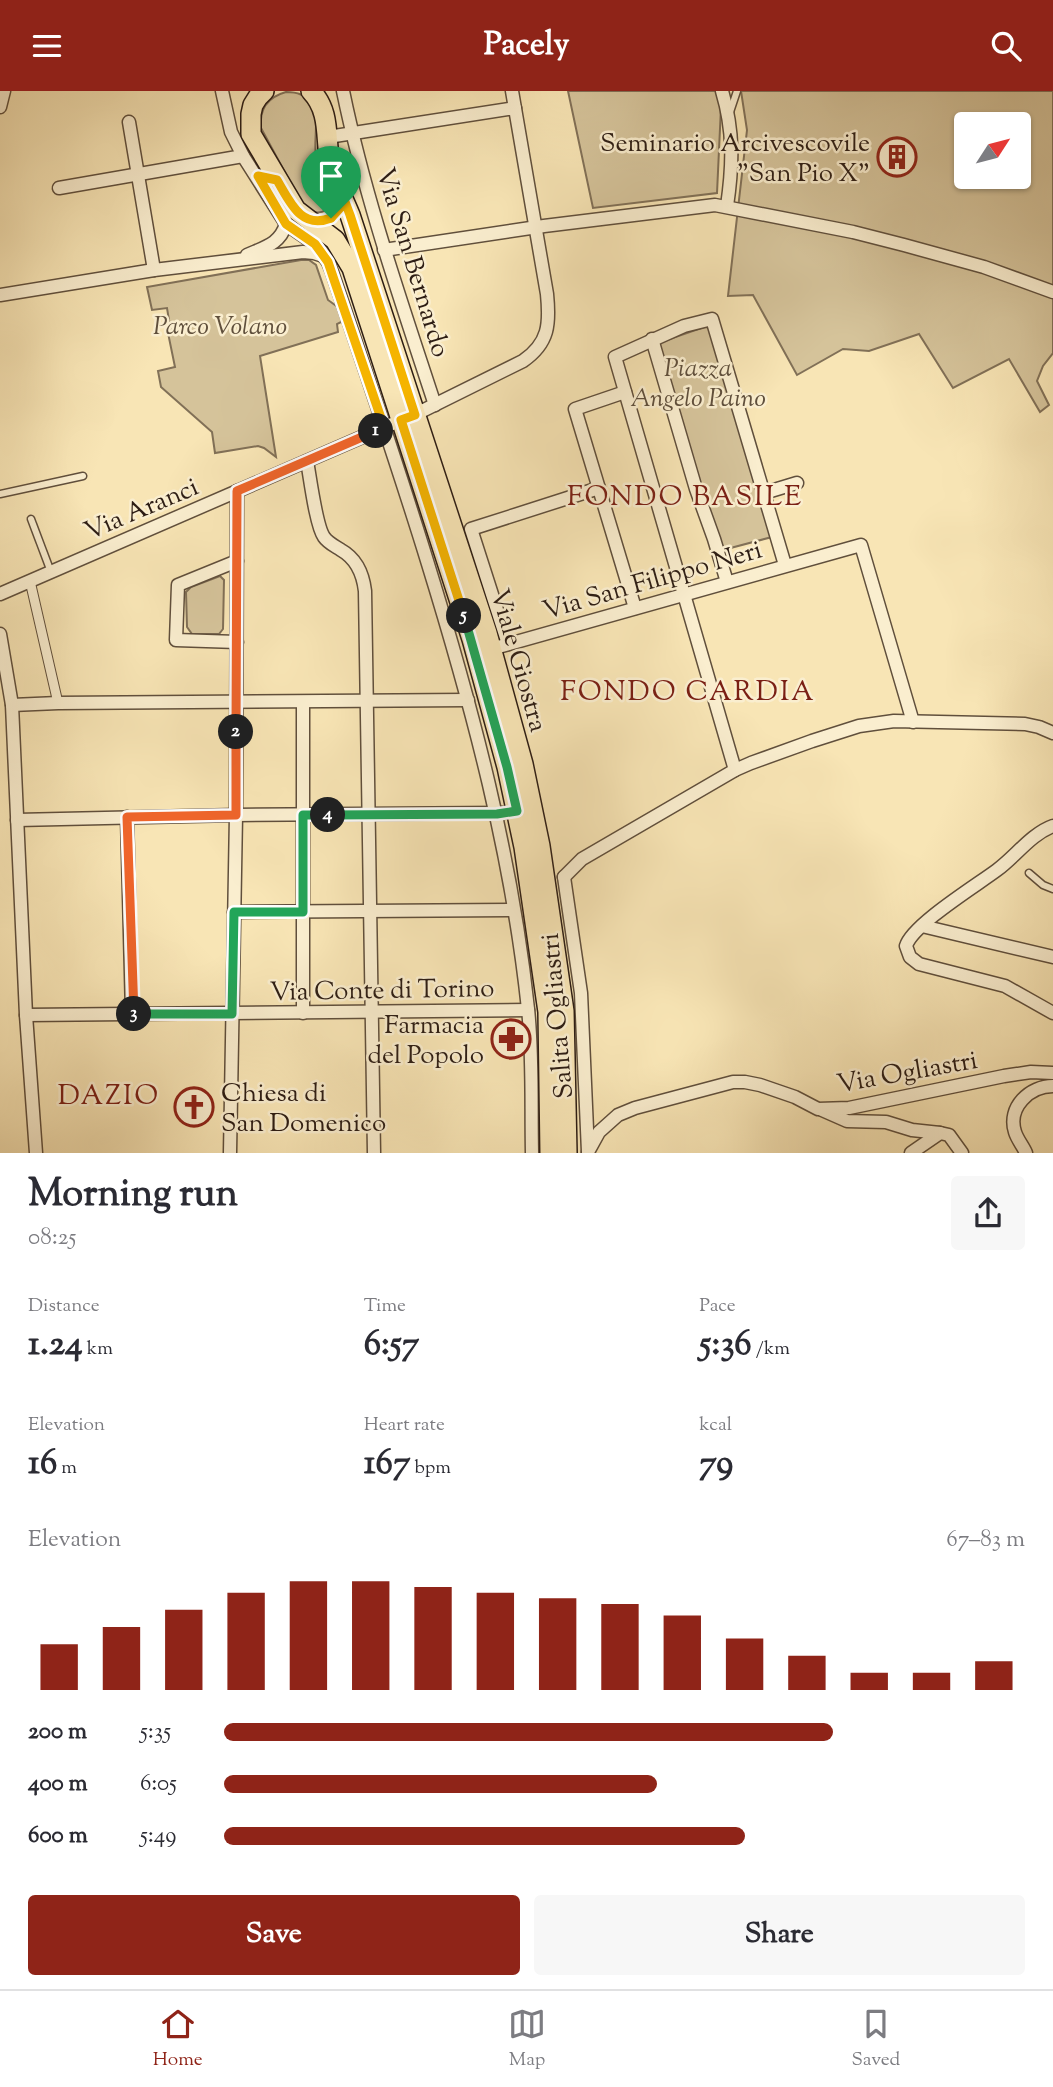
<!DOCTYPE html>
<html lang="en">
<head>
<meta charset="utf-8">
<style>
	body { margin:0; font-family:"Sorts Mill Goudy",serif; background:#f7f7f7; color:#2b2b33; height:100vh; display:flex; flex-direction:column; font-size:26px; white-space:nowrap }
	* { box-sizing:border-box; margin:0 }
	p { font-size:23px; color:#7c7c81 }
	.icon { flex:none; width:38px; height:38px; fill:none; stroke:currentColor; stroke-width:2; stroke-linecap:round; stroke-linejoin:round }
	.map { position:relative; height:1062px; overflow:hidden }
	.side { display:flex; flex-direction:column; background:#fff; flex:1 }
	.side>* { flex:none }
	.needle { width:46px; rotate:54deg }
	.fabs { position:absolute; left:954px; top:21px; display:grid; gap:14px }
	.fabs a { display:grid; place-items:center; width:77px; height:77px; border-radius:7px; background:#fff; box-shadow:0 2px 5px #0004; font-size:35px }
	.pin { position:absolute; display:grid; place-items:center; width:60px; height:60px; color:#fff; margin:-72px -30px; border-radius:50% 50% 50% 0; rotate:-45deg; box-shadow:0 0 7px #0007 }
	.pin .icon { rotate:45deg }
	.km { position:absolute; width:35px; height:35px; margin:-18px; border-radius:50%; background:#222; color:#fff; font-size:19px; line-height:35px; text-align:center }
	.round { display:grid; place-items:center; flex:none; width:74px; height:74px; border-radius:7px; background:#f7f7f7 }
	.overview { display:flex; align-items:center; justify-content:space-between; height:119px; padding:0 28px }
	h1 { font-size:38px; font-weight:700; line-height:52px }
	.stats { display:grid; grid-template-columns:repeat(3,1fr); gap:10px; height:119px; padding:7px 28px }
	.stats div { display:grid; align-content:center }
	.stats b { font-size:35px; font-weight:700 }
	.stats small { font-size:19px; font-weight:400 }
	.stats p { font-size:19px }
	.chart { height:196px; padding:14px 28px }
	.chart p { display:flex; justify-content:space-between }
	.chart svg { width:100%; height:126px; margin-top:7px; stroke:#8f2418; stroke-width:6 }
	.primary-button { display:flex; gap:14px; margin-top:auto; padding:14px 28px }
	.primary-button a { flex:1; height:80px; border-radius:7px; background:#8f2418; color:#fff; font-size:28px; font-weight:700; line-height:80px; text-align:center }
	.primary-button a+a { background:#f7f7f7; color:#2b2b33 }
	ul { padding:0 28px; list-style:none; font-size:23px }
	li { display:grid; grid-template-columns:112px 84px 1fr; align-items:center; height:52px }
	li i { height:18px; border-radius:9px; background:#8f2418 }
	header { display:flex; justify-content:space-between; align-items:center; height:91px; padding:0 28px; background:#8f2418; color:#fff; font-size:32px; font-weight:700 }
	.tabs { display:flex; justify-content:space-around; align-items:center; height:98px; border-top:2px solid #e1e1e2; background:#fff; font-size:19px; color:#7c7c81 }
	.tabs a { display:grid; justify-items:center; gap:4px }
	.tabs .on { color:#8f2418 }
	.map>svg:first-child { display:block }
	.green { fill:#d5c39a; stroke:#817057; stroke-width:2; fill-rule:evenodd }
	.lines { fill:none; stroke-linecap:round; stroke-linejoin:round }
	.service-casing { stroke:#604f3c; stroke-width:9 }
	.pedestrian-casing { stroke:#604f3c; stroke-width:11 }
	.minor-casing { stroke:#604f3c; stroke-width:15 }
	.primary-casing { stroke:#2d1d14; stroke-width:22 }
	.service { stroke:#faeecf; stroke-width:6 }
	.pedestrian { stroke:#faeecf; stroke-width:9 }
	.minor { stroke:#faeecf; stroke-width:12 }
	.primary { stroke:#f8e5b5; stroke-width:19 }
	.split-1-casing { stroke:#fff; stroke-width:14 }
	.split-2-casing { stroke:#fff; stroke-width:14 }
	.split-3-casing { stroke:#fff; stroke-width:14 }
	.split-4-casing { stroke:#fff; stroke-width:14 }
	.split-5-casing { stroke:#fff; stroke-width:14 }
	.split-6-casing { stroke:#fff; stroke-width:14 }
	.split-1 { stroke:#f5b400; stroke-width:9 }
	.split-2 { stroke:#f0652b; stroke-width:9 }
	.split-3 { stroke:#f0652b; stroke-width:9 }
	.split-4 { stroke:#22a559; stroke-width:9 }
	.split-5 { stroke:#22a559; stroke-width:9 }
	.split-6 { stroke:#f5b400; stroke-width:9 }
	.labels { text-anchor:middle; stroke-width:5; stroke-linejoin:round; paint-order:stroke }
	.poi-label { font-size:26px; fill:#2d1d14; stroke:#faeecf; text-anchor:end }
	.street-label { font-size:26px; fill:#2d1d14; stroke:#faeecf }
	.park-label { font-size:26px; font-style:italic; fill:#5f4f3c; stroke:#faeecf }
	.neighbourhood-label { font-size:28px; letter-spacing:2px; fill:#7a1f14; stroke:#faeecf }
</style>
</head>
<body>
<header><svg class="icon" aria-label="menu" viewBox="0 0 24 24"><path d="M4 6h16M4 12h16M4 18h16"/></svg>Pacely<svg class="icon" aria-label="search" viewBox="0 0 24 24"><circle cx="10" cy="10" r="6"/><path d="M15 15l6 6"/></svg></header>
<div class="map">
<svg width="1053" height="1062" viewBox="0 0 1053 1062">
	<rect width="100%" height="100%" fill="#f8e5b5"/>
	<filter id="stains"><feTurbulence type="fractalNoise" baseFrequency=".00286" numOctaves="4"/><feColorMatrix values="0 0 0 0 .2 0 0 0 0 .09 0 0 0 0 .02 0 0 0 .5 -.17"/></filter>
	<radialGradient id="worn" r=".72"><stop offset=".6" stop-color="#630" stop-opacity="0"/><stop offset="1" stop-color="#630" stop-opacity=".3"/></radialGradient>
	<!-- green -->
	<g class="green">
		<polygon points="568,0 718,0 721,16 717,102 593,117"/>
		<path d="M741 0H1053V262L1043 275 1037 290 1049 314 1040 321 1009 268 953 297 919 243 869 260 843 258 797 284 753 204 728 205 747 39ZM966 33H1018V86H966Z"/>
		<path d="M286 1C294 1 305 3 310 11 321 28 313 46 316 65 320 80 342 108 326 119 316 125 309 119 302 113L261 37C259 18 268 6 286 1Z"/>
		<polygon points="301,169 309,169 316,174 328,209 339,217 345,229 337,233 338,241 260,265 276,366 264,357 258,355 215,362 212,341 161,296 158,280 175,276 168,242 171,241 167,217 152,219 147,196"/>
		<polygon points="710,234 772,446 723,459 699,389 658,252"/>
		<polygon points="220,485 224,489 223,538 219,543 192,543 187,536 186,501 191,496"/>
	</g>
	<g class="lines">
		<!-- service casing -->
		<g class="service-casing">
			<g id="service">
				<polyline points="730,21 737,0"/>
				<polyline points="0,403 83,385"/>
				<polyline points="31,428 51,481"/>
				<polyline points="1029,782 1043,794 1053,798"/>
			</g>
		</g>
		<!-- pedestrian casing -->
		<g class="pedestrian-casing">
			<polyline id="pedestrian" points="30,490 58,612"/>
		</g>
		<!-- minor casing -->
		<g class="minor-casing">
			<g id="minor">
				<path d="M222 0 231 41 243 65 286 133 315 153 328 171 332 181C365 278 398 375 428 473 473 619 512 766 528 918 533 965 531 1014 532 1062"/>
				<path d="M343 0C365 107 401 210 435 314"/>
				<path d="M722 0C734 40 733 74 727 115"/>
				<polyline points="0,16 4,0"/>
				<polyline points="129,31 154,179"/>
				<polyline points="328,46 515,17"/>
				<polyline points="59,97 243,65"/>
				<polyline points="384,159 544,135 715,114 853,141 904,154 984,176 1053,201"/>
				<path d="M247 164C265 156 280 153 286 133"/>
				<polyline points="0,204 154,179 303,161 314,162 323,165"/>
				<polyline points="652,248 696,398 714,448 727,491"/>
				<polyline points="625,301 575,318 635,517"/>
				<path d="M412 325 523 270C549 252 550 233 547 203L512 0"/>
				<path d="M307 370C310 386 316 435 324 446 328 452 335 455 341 459 357 468 363 483 365 500L374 1062"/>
				<polyline points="764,402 797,392"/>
				<polyline points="0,503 392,333"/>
				<polyline points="0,543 12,614 26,924 36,1062"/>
				<polyline points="237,551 176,549 178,494 237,470"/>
				<polyline points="508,553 471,438 599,397"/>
				<polyline points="491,558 861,454 913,631"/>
				<polyline points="303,611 303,922"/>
				<polyline points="12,614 58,612 468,609"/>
				<polyline points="735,679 615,266 684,235 712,228 785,474"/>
				<polyline points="127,726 132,923"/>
				<polyline points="17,729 236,724 503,722"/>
				<path d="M1053 735C1031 743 1016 765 997 779 977 794 912 834 906 855L910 866 919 873 1005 895 1053 922"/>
				<polyline points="564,786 582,768 735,679 751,672 812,650 859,635 894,630 1025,633 1039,636 1053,642"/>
				<polyline points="564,786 581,902 588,1061"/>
				<polyline points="234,821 513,819"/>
				<polyline points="922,835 1053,866"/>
				<polyline points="26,924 528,919"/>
				<polyline points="822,1019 847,1030 886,1031 912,1039 940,1042"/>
				<polyline points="588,1061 599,1041 618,1024 635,1017 733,991 745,991 760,994 795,1006 818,1018 849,1017 1004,985 1031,981 1053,982"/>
				<polyline points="230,1062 236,724 237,400"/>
				<polyline points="911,1062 940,1042 949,1044 962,1062"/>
				<path d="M1026 1062C1023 1055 1017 1048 1015 1041 1007 1016 1030 995 1053 995"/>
			</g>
		</g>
		<!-- primary casing -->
		<g class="primary-casing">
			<g id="primary">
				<polyline points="264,0 258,6 253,14 251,23 251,43 296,119 335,149 352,177 472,548 507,676 524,756 548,921 550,1062"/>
				<path d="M311 0C331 21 325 47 330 73 333 88 344 109 350 124L487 542 523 673 540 755 564 920 567 1062"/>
			</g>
		</g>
		<!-- service -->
		<use href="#service" class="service"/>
		<!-- pedestrian -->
		<use href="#pedestrian" class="pedestrian"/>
		<!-- minor -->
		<use href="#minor" class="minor"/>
		<!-- primary -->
		<use href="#primary" class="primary"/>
	</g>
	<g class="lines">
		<!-- split-1 casing -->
		<g class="split-1-casing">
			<path id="split-1" d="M331 127C301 139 290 111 277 89L258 85 286 133 315 153 328 171 384 336 376 340"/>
		</g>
		<!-- split-2 casing -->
		<g class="split-2-casing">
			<polyline id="split-2" points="236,641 237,400 376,340"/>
		</g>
		<!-- split-3 casing -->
		<g class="split-3-casing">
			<polyline id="split-3" points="134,923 127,726 236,724 236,641"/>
		</g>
		<!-- split-4 casing -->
		<g class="split-4-casing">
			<polyline id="split-4" points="134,923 232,923 234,821 303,821 303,724 328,724"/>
		</g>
		<!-- split-5 casing -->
		<g class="split-5-casing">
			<polyline id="split-5" points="328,724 497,723 517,720 507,676 464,525"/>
		</g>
		<!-- split-6 casing -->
		<g class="split-6-casing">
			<polyline id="split-6" points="331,127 341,116 344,108 350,124 415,324 401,329 464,525"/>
		</g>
		<!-- split-1 -->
		<use href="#split-1" class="split-1"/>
		<!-- split-2 -->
		<use href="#split-2" class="split-2"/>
		<!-- split-3 -->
		<use href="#split-3" class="split-3"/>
		<!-- split-4 -->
		<use href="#split-4" class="split-4"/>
		<!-- split-5 -->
		<use href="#split-5" class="split-5"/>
		<!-- split-6 -->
		<use href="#split-6" class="split-6"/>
	</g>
	<!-- icons -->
	<defs>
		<g id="building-ring" transform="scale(2.0125)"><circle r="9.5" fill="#faeecf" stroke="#8f2418" stroke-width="1.5"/><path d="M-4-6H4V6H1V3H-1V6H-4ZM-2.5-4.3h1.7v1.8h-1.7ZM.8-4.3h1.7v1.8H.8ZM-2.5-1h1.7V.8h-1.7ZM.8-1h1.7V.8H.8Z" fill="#8f2418"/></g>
		<g id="pharmacy-ring" transform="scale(2.0125)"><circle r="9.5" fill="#faeecf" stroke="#8f2418" stroke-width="1.5"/><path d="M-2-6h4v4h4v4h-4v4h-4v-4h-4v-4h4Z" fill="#8f2418"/></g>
		<g id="church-ring" transform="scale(2.0125)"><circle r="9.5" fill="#faeecf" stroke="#8f2418" stroke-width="1.5"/><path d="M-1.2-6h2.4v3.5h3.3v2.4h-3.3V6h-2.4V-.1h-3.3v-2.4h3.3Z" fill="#8f2418"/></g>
	</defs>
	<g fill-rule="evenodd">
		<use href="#building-ring" x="897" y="66"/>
		<use href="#pharmacy-ring" x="511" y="948"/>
		<use href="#church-ring" x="194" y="1016"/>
	</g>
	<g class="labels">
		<!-- poi labels -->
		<g class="poi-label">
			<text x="870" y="60">Seminario Arcivescovile<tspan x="870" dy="30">"San Pio X"</tspan></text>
			<text x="484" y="942">Farmacia<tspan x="484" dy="30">del Popolo</tspan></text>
			<text x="221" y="1010" text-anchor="start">Chiesa di<tspan x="221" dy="30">San Domenico</tspan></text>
		</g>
		<!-- street labels -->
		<g class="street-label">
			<text transform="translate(414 171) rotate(73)" y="9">Via San Bernardo</text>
			<text transform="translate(141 417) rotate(-23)" y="9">Via Aranci</text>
			<text transform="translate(652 488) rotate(-16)" y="9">Via San Filippo Neri</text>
			<text transform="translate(520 569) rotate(74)" y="9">Viale Giostra</text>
			<text transform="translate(382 898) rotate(-1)" y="9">Via Conte di Torino</text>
			<text transform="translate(556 925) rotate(-95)" y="9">Salita Ogliastri</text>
			<text transform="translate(907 980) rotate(-10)" y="9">Via Ogliastri</text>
		</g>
		<!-- park labels -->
		<g class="park-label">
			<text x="220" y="243">Parco Volano</text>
			<text x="698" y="285">Piazza<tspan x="698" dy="30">Angelo Paino</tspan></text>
		</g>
		<!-- neighbourhood labels -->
		<g class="neighbourhood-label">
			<text x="685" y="414">FONDO BASILE</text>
			<text x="688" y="609">FONDO CARDIA</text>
			<text x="109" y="1013">DAZIO</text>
		</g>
	</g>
	<rect width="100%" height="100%" filter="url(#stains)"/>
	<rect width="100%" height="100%" fill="url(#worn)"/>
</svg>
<div class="fabs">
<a><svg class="needle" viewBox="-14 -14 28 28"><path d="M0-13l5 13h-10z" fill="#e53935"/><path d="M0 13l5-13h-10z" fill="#7c7c81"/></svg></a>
</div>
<div class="pin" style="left:331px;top:127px;background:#1e9e55"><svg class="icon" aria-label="arrive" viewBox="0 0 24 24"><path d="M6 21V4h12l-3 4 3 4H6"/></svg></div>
<b class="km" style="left:376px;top:340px">1</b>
<b class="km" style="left:236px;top:641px">2</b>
<b class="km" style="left:134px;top:923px">3</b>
<b class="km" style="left:328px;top:724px">4</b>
<b class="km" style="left:464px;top:525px">5</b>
</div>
<section class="side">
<div class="overview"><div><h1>Morning run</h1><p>08:25</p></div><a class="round"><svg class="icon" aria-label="share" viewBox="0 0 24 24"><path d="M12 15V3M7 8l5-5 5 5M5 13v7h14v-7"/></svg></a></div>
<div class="stats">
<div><p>Distance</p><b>1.24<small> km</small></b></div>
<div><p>Time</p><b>6:57</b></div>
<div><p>Pace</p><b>5:36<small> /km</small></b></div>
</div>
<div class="stats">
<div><p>Elevation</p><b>16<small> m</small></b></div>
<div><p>Heart rate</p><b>167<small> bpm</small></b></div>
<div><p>kcal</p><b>79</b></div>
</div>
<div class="chart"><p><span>Elevation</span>67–83 m</p>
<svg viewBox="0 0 160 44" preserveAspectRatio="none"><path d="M5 44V28M15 44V22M25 44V16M35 44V10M45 44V6M55 44V6M65 44V8M75 44V10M85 44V12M95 44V14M105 44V18M115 44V26M125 44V32M135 44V38M145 44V38M155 44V34"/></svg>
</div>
<ul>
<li><b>200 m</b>5:35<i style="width:76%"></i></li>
<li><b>400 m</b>6:05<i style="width:54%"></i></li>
<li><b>600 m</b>5:49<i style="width:65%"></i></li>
</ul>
<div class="primary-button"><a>Save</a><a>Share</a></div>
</section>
<nav class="tabs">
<a class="on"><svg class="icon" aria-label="home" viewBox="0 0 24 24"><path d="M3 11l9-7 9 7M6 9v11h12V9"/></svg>Home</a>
<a><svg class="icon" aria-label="map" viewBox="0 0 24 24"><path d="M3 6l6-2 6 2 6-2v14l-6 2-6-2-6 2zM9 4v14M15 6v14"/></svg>Map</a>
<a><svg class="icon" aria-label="saved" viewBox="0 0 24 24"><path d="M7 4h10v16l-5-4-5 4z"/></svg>Saved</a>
</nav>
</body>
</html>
